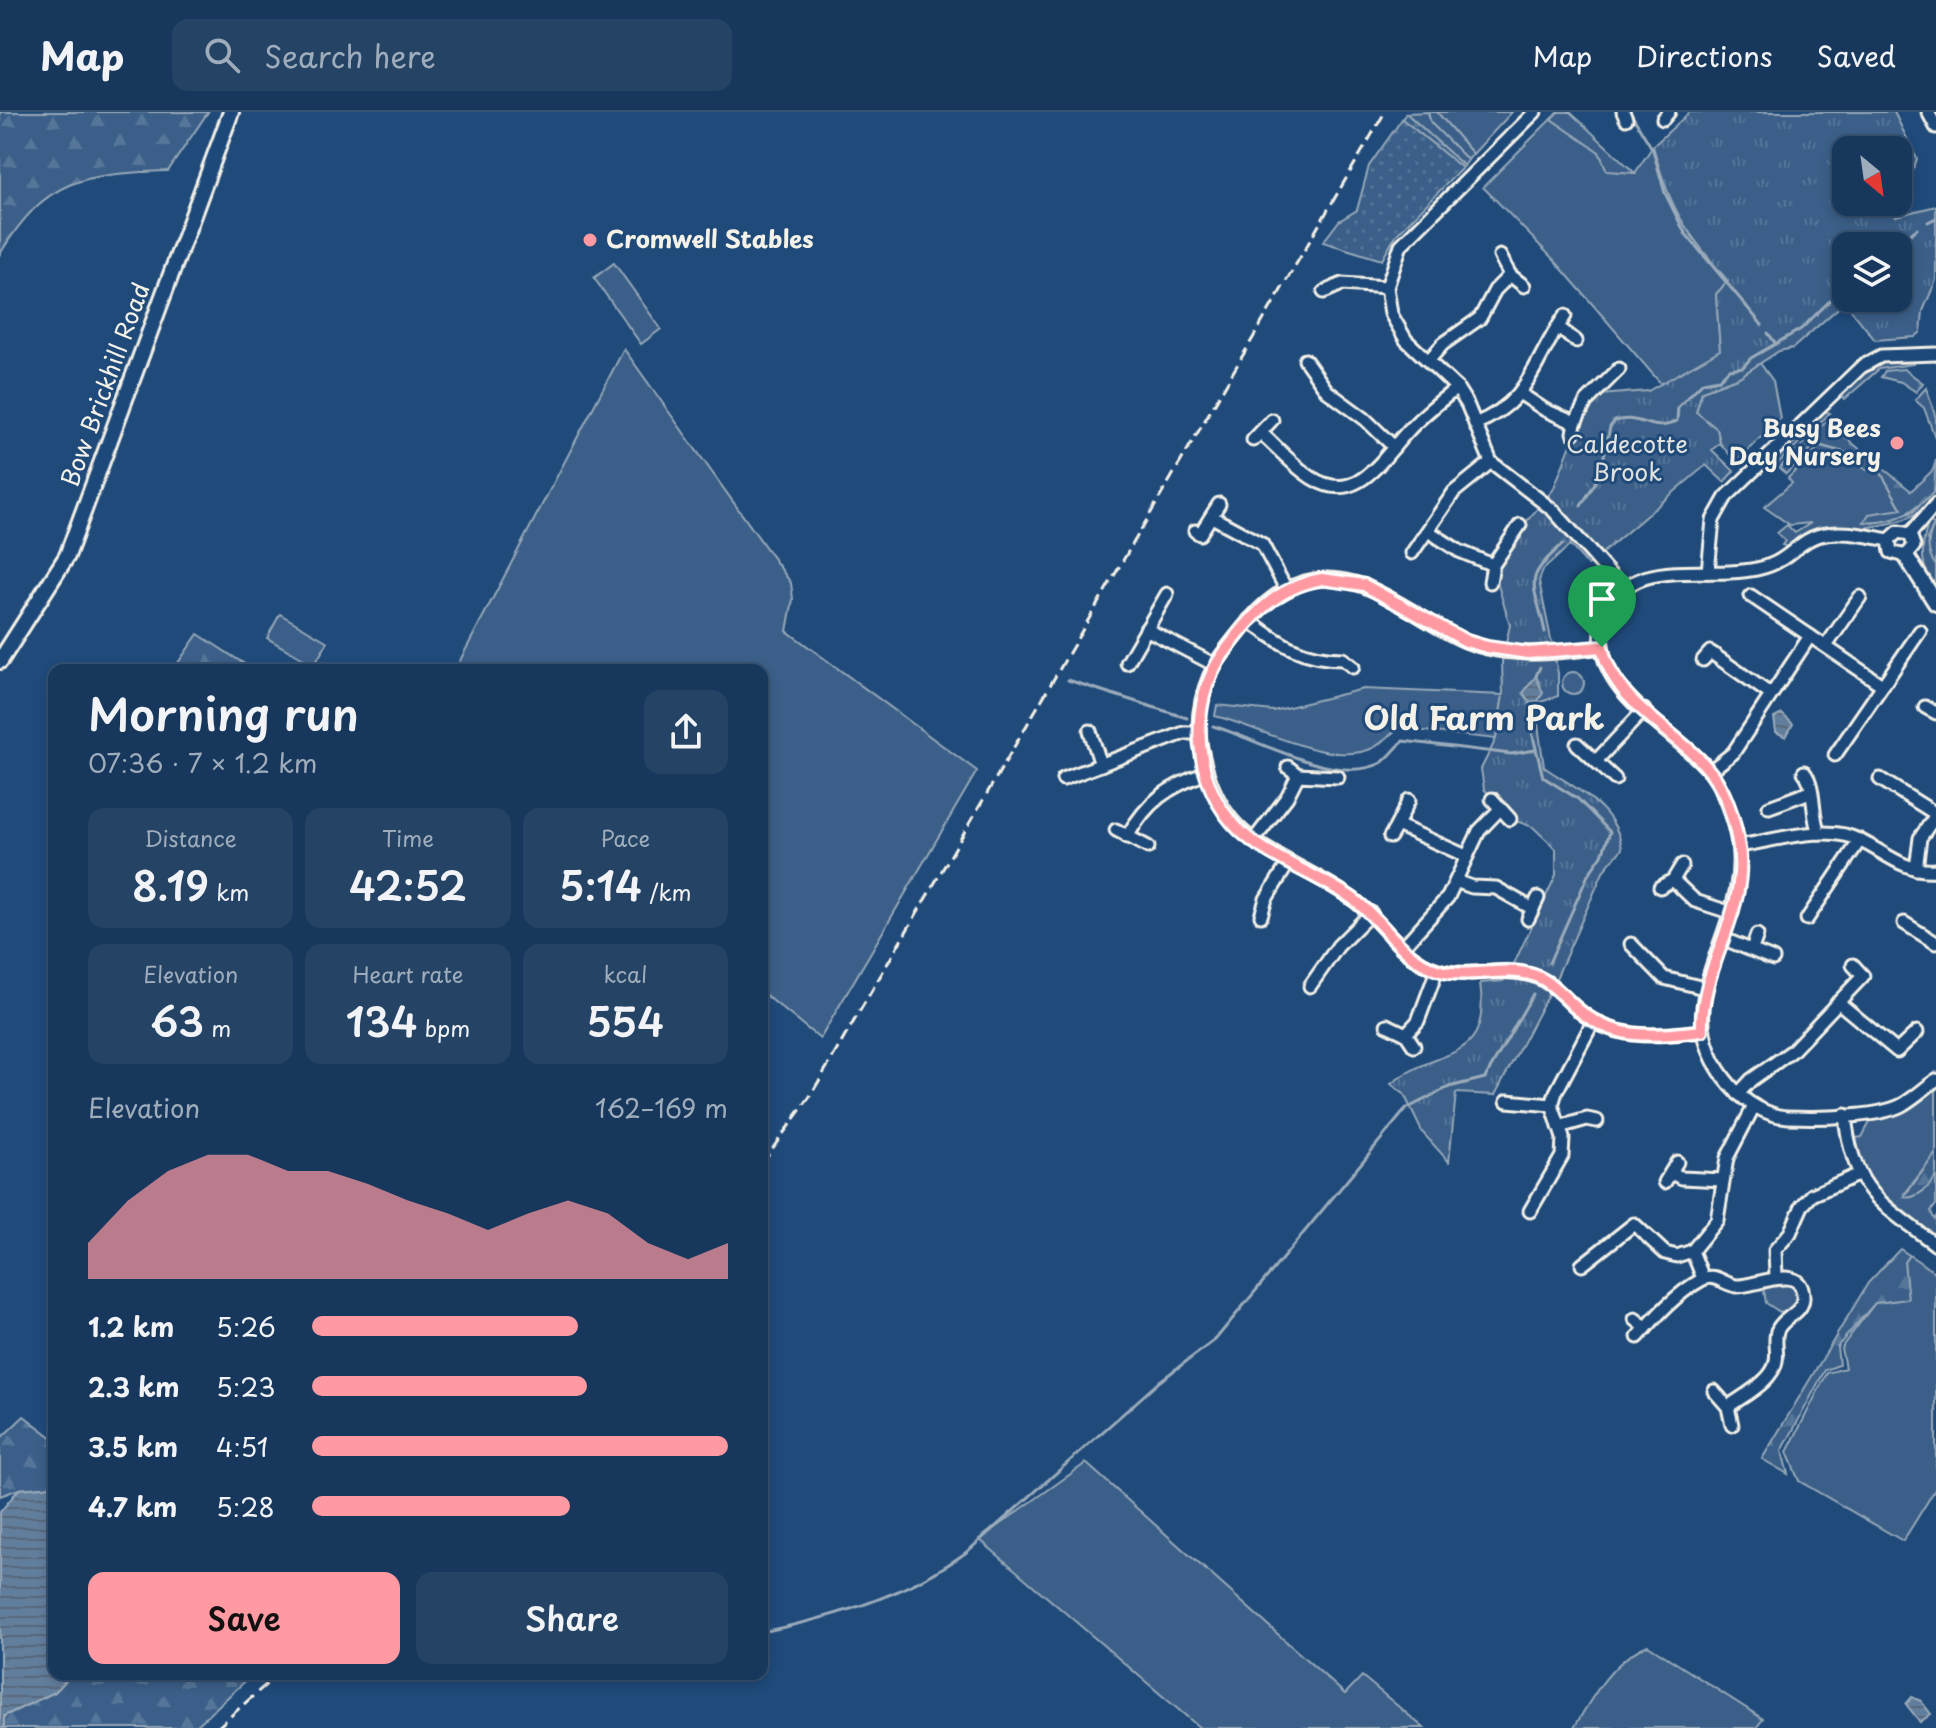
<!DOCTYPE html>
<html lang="en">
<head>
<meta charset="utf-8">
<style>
	body { margin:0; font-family:"Playpen Sans",sans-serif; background:#244365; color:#f1f3f6; height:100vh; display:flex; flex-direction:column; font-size:30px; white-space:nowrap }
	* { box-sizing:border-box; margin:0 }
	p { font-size:26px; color:#9eacbb }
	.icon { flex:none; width:44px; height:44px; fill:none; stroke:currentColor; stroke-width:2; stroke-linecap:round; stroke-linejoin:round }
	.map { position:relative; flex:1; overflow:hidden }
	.drawer { position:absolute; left:48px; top:552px; width:720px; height:1016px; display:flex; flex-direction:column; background:#17385c; border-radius:16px; box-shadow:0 4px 12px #0003,0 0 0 2px #365272 }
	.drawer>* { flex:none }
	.needle { width:52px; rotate:151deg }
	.controls { position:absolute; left:1832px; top:24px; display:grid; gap:16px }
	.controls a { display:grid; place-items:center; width:80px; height:80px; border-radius:16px; background:#17385c; box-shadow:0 4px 12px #0003,0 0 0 2px #365272; font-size:40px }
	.pin { position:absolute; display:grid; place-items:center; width:68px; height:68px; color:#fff; margin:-82px -34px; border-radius:50% 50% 50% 0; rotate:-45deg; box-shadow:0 0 8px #0007 }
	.pin .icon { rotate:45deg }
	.round { display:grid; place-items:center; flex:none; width:84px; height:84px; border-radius:16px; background:#244365 }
	.overview { display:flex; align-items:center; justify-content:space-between; height:136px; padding:0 40px }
	h1 { font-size:44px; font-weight:600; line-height:60px }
	.stats { display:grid; grid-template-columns:repeat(3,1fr); gap:12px; height:136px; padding:8px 40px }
	.stats div { display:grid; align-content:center; border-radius:16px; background:#244365; text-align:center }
	.stats b { font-size:40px; font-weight:600 }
	.stats small { font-size:22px; font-weight:400 }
	.stats p { font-size:22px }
	.chart { height:224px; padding:16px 40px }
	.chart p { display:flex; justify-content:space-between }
	.chart svg { width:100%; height:144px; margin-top:8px; fill:#ff9aa2; opacity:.7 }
	.primary-button { display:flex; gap:16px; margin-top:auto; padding:16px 40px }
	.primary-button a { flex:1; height:92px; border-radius:16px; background:#ff9aa2; color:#111; font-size:32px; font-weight:600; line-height:92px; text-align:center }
	.primary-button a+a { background:#244365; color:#f1f3f6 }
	ul { padding:0 40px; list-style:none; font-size:26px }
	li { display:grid; grid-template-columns:128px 96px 1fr; align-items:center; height:60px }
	li i { height:20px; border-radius:10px; background:#ff9aa2 }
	header { display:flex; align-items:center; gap:48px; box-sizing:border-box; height:112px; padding:0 40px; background:#17385c; border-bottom:2px solid #365272 }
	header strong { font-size:38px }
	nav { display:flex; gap:44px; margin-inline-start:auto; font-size:28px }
	.search { width:560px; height:72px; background:#244365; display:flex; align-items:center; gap:20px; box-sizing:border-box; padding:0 28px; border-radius:16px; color:#9eacbb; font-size:30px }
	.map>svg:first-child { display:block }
	.grass { fill:#3a5f88; stroke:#97a8b8; stroke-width:2 }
	.forest { fill:url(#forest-firs); stroke:#97a8b8; stroke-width:2 }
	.park { fill:url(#park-tufts); stroke:#97a8b8; stroke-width:2; fill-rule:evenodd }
	.garden { fill:url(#garden-dots); stroke:#97a8b8; stroke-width:2 }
	.water { fill:url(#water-rules); stroke:#9cacbb; stroke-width:2 }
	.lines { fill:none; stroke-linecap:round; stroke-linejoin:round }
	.stream { stroke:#9cacbb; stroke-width:3 }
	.minor-casing { stroke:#f4f1e8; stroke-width:17 }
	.tertiary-casing { stroke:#f4f1e8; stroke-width:20 }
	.minor { stroke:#1f4a7a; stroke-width:11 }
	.tertiary { stroke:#1f4a7a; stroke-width:14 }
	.rail { stroke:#f4f1e8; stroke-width:3; stroke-dasharray:12 6; stroke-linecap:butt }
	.route-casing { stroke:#fff; stroke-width:16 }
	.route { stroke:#ff9aa2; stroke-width:10 }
	.poi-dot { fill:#ff9aa2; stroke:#1f4a7a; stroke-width:3 }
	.labels { text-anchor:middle; stroke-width:6; stroke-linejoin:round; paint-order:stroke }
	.poi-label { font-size:24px; font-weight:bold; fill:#f4f1e8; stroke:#1f4a7a; text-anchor:start }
	.street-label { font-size:24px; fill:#f4f1e8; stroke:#1f4a7a }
	.park-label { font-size:24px; fill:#e1e2de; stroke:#1f4a7a }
	.district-label { font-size:32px; font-weight:bold; fill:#f4f1e8; stroke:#1f4a7a }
</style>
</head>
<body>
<header>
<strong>Map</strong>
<div class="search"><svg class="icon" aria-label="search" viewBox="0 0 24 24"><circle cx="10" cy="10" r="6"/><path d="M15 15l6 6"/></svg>Search here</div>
<nav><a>Map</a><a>Directions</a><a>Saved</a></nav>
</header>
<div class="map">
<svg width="1936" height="1616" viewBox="0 0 1936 1616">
	<defs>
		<pattern id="forest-firs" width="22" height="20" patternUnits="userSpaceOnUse" patternTransform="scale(2)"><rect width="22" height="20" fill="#3a5f88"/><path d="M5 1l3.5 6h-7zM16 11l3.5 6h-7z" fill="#577699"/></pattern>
		<pattern id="park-tufts" width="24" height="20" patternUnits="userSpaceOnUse" patternTransform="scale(2)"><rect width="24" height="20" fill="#3a5f88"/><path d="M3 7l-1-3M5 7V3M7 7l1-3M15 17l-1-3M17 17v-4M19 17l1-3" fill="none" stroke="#577699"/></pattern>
		<pattern id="garden-dots" width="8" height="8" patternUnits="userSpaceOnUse" patternTransform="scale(2)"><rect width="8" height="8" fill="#3a5f88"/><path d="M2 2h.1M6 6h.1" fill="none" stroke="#577699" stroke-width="1.8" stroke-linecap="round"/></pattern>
		<pattern id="water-rules" width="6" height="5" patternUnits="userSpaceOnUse" patternTransform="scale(2)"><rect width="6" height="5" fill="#627e9d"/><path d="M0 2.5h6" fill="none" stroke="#58687a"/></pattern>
	</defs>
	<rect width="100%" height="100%" fill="#1f4a7a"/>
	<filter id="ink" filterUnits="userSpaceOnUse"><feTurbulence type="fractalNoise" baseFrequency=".0125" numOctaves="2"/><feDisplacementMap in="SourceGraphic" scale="16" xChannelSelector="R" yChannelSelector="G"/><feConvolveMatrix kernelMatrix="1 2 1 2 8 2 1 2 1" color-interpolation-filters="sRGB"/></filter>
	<g filter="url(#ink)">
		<!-- grass -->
		<g class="grass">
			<polygon points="1428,0 1431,11 1468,48 1464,54 1406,1"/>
			<polygon points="1437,0 1512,0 1473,42"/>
			<path d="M1551 7 1635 61 1653 34C1670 98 1685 119 1728 169L1716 182 1720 238 1662 273 1556 150 1483 75Z"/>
			<polygon points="614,151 661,217 641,232 594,166"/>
			<polygon points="624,237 791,471 793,487 787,519 977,659 820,927 762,880 762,558 455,558"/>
			<polygon points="1914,245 1914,252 1879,257 1845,287 1839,281 1879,249"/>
			<polygon points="1760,251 1773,269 1780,306 1736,350 1720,331 1717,317 1696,300 1702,279 1739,265"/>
			<polygon points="1823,299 1830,301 1772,357 1767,351"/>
			<path d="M1820 334 1855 343 1865 357 1880 359 1902 398 1869 402 1872 411 1913 400 1936 376V384C1913 413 1884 412 1851 418 1830 422 1810 430 1790 436L1782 433 1785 429 1777 421 1787 413 1795 421 1811 411 1790 413 1764 395 1792 371 1788 366Z"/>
			<path d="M1929 409 1934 412 1927 427 1936 454V481C1921 456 1919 437 1929 409Z"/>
			<polygon points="280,502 328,530 314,553 267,526"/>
			<path d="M1363 577 1503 583 1496 627 1398 616C1391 622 1382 632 1373 636 1331 656 1260 615 1215 604L1217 593 1273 599Z"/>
			<polygon points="1936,973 1936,1041 1906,1080 1932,1070 1936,1062 1936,1093 1931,1099 1934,1107 1936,1105 1936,1126 1870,1071 1850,1027 1862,1025 1869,1012 1868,1004"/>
			<polygon points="1909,1143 1936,1161 1936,1376 1903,1429 1799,1369 1787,1340 1827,1261 1845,1256 1841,1236 1875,1191 1907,1187 1904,1150"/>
			<polygon points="1783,1168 1795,1174 1799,1189 1783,1202 1766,1191 1764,1178 1760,1174"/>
			<polygon points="1086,1351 1345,1582 1362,1564 1424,1616 1200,1616 979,1427"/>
			<path d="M1648 1533 1763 1607 1756 1616H1574C1592 1585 1613 1547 1648 1533Z"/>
		</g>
		<!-- forest -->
		<g class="forest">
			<path d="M0 0H208L168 59C84 62 46 65 0 142Z"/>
			<polygon points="1428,0 1437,0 1473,42 1468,48 1431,11"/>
			<polygon points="1558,0 1570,0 1635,61 1607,59 1599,40 1551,7"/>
			<polygon points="1406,1 1464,54 1462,56 1402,7"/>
			<polygon points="1904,257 1923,271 1916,280 1901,270 1881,265 1885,259"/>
			<polygon points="1926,276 1936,306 1936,328 1924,296 1915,288"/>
			<path d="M1832 304 1839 309 1835 317 1911 379 1933 358 1936 348 1934 380C1914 399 1894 413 1864 410L1869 402 1902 397 1880 359 1865 357 1855 343 1816 332 1786 362 1779 356Z"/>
			<path d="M1936 410V454C1925 438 1927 426 1936 410Z"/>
			<polygon points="198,522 249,555 246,558 173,558"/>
			<path d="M1936 1041C1936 1047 1936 1057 1936 1062 1933 1074 1915 1088 1904 1085Z"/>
			<polygon points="1900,1137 1909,1143 1904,1150 1908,1187 1875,1191 1837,1235 1839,1253 1825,1258 1782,1339 1788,1362 1762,1347 1868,1171"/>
			<polygon points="24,1304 54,1327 54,1374 19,1377 0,1384 0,1327"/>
			<polygon points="72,1562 253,1562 194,1616 4,1616 4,1604 55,1580"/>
		</g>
		<!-- park -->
		<g class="park">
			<path d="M1690 0H1894L1917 47 1896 104 1936 94V168L1923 199 1921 220 1915 225 1875 228 1845 190 1793 236 1779 239 1739 265 1702 279 1696 300 1717 317 1720 331 1712 338 1734 359 1724 370 1706 353 1588 453 1570 433 1543 458 1539 469 1558 561V584L1535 592 1544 655C1576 677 1617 695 1622 737L1604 758 1554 871 1495 983 1456 981 1449 1050 1422 1020 1404 982 1391 972C1438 933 1492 955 1480 871L1503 869 1510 860 1556 763V737L1533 715 1510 707 1484 677 1481 657 1496 627 1503 583 1502 550 1510 513 1494 460 1521 416 1553 378 1582 305 1600 283 1648 279 1720 238 1716 182 1728 169C1685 119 1670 98 1653 34ZM1846 38H1898V90H1846ZM1846 134H1898V186H1846Z"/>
			<circle cx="1573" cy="571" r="11"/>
		</g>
		<!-- garden -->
		<polygon class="garden" points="1402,7 1462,56 1396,123 1382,148 1323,130 1339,109 1357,98 1369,54"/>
		<!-- water -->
		<g class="water">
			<polygon points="1536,564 1543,581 1538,589 1530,590 1523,581"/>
			<polygon points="1782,602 1793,612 1786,625 1776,620 1774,606"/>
			<polygon points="54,1374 54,1562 72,1562 55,1580 4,1604 4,1616 0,1616 0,1400 19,1377"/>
			<polygon points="1912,1585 1921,1589 1931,1602 1920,1610 1906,1592"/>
		</g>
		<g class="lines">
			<!-- stream -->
			<g class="stream">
				<polyline points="1630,0 1653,38 1665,81 1685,121 1762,213"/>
				<polyline points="1928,110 1936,106"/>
				<polyline points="1894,134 1917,117"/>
				<polyline points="1768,221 1776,232"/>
				<path d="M1581 394 1600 363 1610 315 1615 309C1642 301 1651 323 1677 309L1678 295 1703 270 1719 267 1729 257 1743 255 1751 246 1801 217 1846 173"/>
				<path d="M1545 520C1535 470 1520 469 1563 432"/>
				<polyline points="1536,564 1540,555"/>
				<polyline points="1068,568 1187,606"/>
				<polyline points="1530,590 1530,612 1543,665 1578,687 1610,720 1602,743 1588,763 1549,851"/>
				<path d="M1213 614C1258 627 1336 674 1381 651 1388 647 1396 636 1403 629L1511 642 1535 638"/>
				<path d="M762 1520C834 1505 909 1483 968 1439L1160 1269 1215 1228 1406 997 1449 975 1485 966 1533 882"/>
			</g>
			<!-- minor casing -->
			<g class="minor-casing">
				<g id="minor">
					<polyline points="1535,0 1401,133 1387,175 1391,202 1406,228 1457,276 1467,292 1491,350 1553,398 1623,477"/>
					<polyline points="1623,0 1626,7"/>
					<polyline points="1928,0 1936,15"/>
					<polyline points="1663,7 1669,0"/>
					<polyline points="1500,144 1510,163 1524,174"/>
					<polyline points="1324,180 1342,172 1387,175"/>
					<polyline points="1558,215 1576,229"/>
					<polyline points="1305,248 1327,279 1365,307 1394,335"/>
					<polyline points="1429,248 1443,232 1480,206 1495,178 1510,163"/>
					<polyline points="1521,282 1545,298 1575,311 1573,321"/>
					<polyline points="1575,311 1586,290 1619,257"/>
					<path d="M1475 312C1532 289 1532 250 1565 204"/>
					<path d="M1261 321C1277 335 1294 355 1312 366 1356 394 1381 348 1406 321 1421 304 1439 290 1457 276"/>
					<polyline points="1253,328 1272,308"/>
					<polyline points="1212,405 1262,432 1286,477"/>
					<polyline points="1195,419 1200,422 1219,392"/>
					<polyline points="1428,419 1459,439 1493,453"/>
					<polyline points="1910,422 1936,392"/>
					<path d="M1889 428C1866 424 1841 417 1817 424 1803 428 1795 439 1782 447 1767 457 1748 459 1730 460 1684 462 1623 450 1605 506 1582 577 1676 616 1711 661 1723 677 1730 698 1735 717 1761 816 1654 885 1731 974 1745 990 1766 1004 1788 1005 1817 1006 1877 1006 1902 993 1914 986 1925 976 1936 968"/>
					<polyline points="1889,428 1891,440 1906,444 1914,434 1910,422"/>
					<polyline points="1889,428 1898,420 1910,422"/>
					<polyline points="1412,441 1454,380 1491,350"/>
					<polyline points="1708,460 1713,408 1726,385 1861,255 1881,244 1936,242"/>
					<polyline points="1490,470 1493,453 1520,413"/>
					<polyline points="1751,484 1810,524"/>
					<path d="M1249 508C1279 532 1303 547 1343 547L1353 555"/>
					<polyline points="1146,517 1215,553"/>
					<polyline points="1826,534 1860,485"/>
					<path d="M1602 535C1557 541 1508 547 1465 529 1414 507 1364 454 1305 470 1266 481 1245 513 1221 544 1203 569 1195 606 1201 636 1221 738 1278 735 1351 786 1382 807 1400 847 1438 858 1470 867 1504 853 1534 864 1552 870 1563 885 1577 897 1615 930 1655 924 1702 919"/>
					<polyline points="1703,548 1710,540 1770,582"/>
					<polyline points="1127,551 1167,482"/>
					<polyline points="1925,595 1936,601"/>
					<polyline points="1090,619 1101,653"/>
					<polyline points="1577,632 1615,667"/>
					<polyline points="1835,643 1920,519"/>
					<polyline points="1596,649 1644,598"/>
					<polyline points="1288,655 1298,663"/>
					<polyline points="1710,659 1733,641 1810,524 1882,573"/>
					<path d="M1804 660C1816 674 1811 703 1819 721"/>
					<polyline points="1063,667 1184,621 1198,621"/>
					<polyline points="1880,667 1936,702"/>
					<polyline points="1492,687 1510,707"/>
					<polyline points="1409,688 1397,713 1466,744"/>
					<polyline points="1769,695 1810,680"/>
					<polyline points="1116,718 1148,735"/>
					<path d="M1127 725C1147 689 1168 675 1206 661"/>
					<polyline points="1390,725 1397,713"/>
					<polyline points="1253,729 1287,685 1298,663 1338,665"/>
					<path d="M1739 734C1772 729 1811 716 1845 723 1877 731 1900 762 1936 758"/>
					<polyline points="1916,757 1920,726 1936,703"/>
					<polyline points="1673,768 1695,789 1732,801"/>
					<polyline points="1458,770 1472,775 1496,776 1533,797"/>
					<polyline points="1660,775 1673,768 1682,753"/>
					<polyline points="1261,804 1266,787 1289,750"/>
					<polyline points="1528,807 1538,786"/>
					<polyline points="1807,807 1860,728"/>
					<polyline points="1904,811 1936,831"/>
					<polyline points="1724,827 1773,847"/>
					<polyline points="1631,832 1664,866 1704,876"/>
					<polyline points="1402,836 1448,785 1479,719 1500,697"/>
					<polyline points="1752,837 1757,823"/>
					<polyline points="1310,874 1338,834 1371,801"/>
					<polyline points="1838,890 1897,939 1917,920"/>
					<polyline points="1387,913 1406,922"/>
					<polyline points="1414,934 1406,922 1418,909 1437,858"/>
					<polyline points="1738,982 1751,968 1792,939 1863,864 1853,853"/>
					<polyline points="1507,989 1552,993"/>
					<path d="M1845 1003C1852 1078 1880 1091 1936 1133"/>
					<polyline points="1559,1015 1587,1007 1597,1009"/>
					<polyline points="1672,1061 1682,1066 1723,1068"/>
					<polyline points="1665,1070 1677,1050"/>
					<polyline points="1530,1099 1562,1044 1563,1026 1552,993 1556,980 1593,910"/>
					<polyline points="1692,1139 1703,1166"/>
					<polyline points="1582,1153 1634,1112 1665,1141 1677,1144 1692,1139 1717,1108 1727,1046 1754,994"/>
					<polyline points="1776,1164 1775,1138 1790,1121 1802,1094 1812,1083 1857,1063"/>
					<polyline points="1635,1207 1646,1216"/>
					<path d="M1638 1225C1657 1203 1676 1182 1701 1168 1715 1160 1723 1172 1736 1174 1753 1176 1804 1148 1803 1186 1802 1203 1783 1204 1777 1219 1774 1229 1778 1238 1776 1249 1773 1269 1744 1283 1728 1295"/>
					<polyline points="1714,1279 1728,1295 1732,1313"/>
				</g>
			</g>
			<!-- tertiary casing -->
			<g class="tertiary-casing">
				<g id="tertiary">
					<polyline points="1906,444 1936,491"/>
					<polyline points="0,549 67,444 231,0"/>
				</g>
			</g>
			<!-- minor -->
			<use href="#minor" class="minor"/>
			<!-- tertiary -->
			<use href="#tertiary" class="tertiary"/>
			<!-- rail -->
			<g class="rail">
				<polyline points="762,1051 809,986 1385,0"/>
				<polyline points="217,1616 278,1562"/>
			</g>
		</g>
	</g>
	<g class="lines" filter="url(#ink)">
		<!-- route casing -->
		<g class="route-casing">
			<path id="route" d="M1322 467 1364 473 1466 529 1487 535 1528 541 1602 535C1614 594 1679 618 1712 662 1726 681 1734 707 1738 730 1752 797 1699 853 1702 919 1654 924 1615 930 1576 896 1563 884 1551 869 1533 863 1502 853 1468 868 1437 858 1399 845 1381 805 1349 784 1314 761 1271 747 1240 719 1193 675 1186 592 1224 541 1252 504 1274 476 1322 467Z"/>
		</g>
		<!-- route -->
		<use href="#route" class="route"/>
	</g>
	<!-- markers -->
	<g class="poi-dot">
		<circle cx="590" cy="128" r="8"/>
		<circle cx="1897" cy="331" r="8"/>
	</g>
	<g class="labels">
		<!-- poi labels -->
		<g class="poi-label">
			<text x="606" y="136">Cromwell Stables</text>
			<text x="1881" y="325" text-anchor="end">Busy Bees<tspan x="1881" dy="28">Day Nursery</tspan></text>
		</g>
		<!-- street labels -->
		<g class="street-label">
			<text transform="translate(106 273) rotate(-70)" y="8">Bow Brickhill Road</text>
		</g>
		<!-- park labels -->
		<g class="park-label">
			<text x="1627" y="341">Caldecotte<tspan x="1627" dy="28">Brook</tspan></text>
		</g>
		<!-- district labels -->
		<g class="district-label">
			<text x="1484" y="618">Old Farm Park</text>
		</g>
	</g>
</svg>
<div class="controls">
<a><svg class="needle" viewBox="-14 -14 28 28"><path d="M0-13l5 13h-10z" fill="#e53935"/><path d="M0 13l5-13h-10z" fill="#9eacbb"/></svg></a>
<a><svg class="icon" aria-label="layers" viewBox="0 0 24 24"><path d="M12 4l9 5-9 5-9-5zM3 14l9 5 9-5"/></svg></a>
</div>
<div class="pin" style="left:1602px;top:535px;background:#1e9e55"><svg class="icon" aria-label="arrive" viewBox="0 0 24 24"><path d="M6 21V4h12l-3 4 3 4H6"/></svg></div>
<section class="drawer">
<div class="overview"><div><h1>Morning run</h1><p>07:36 · 7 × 1.2 km</p></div><a class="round"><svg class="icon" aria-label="share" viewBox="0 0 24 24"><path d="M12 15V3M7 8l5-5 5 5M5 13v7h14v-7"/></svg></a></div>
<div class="stats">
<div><p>Distance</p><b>8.19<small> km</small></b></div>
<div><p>Time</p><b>42:52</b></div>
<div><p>Pace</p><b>5:14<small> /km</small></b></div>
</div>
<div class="stats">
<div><p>Elevation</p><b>63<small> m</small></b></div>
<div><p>Heart rate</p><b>134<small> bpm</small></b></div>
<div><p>kcal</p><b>554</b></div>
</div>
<div class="chart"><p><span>Elevation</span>162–169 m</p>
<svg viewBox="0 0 160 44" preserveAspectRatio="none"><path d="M0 44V33L10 20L20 11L30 6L40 6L50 11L60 11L70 15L80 20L90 24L100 29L110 24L120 20L130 24L140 33L150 38L160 33V44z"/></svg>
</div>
<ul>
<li><b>1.2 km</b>5:26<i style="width:64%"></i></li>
<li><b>2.3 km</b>5:23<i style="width:66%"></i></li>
<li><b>3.5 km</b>4:51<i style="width:100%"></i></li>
<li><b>4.7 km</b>5:28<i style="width:62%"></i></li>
</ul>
<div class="primary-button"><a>Save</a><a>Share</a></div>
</section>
</div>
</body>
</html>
